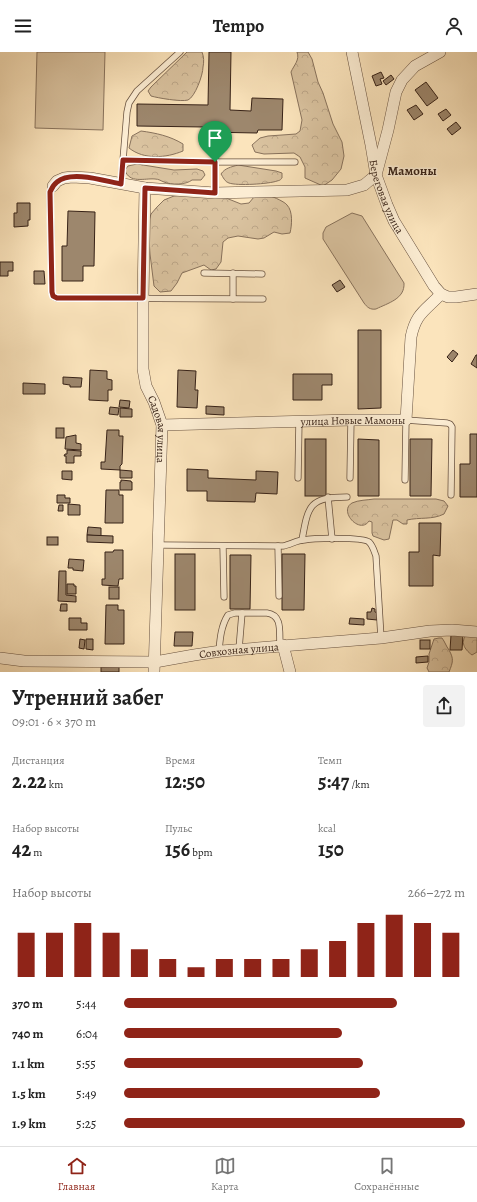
<!DOCTYPE html>
<html lang="ru">
<head>
<meta charset="utf-8">
<style>
	body { margin:0; font-family:Alegreya,serif; background:#f2f2f2; color:#222; height:100vh; display:flex; flex-direction:column; font-size:15px; white-space:nowrap }
	* { box-sizing:border-box; margin:0 }
	p { font-size:13px; color:#767676 }
	.icon { flex:none; width:22px; height:22px; fill:none; stroke:currentColor; stroke-width:2; stroke-linecap:round; stroke-linejoin:round }
	.map { position:relative; height:620px; overflow:hidden }
	.details { display:flex; flex-direction:column; background:#fff; flex:1 }
	.details>* { flex:none }
	.pin { position:absolute; display:grid; place-items:center; width:34px; height:34px; color:#fff; margin:-41px -17px; border-radius:50% 50% 50% 0; rotate:-45deg; box-shadow:0 0 4px #0007 }
	.pin .icon { rotate:45deg }
	.round { display:grid; place-items:center; flex:none; width:42px; height:42px; border-radius:4px; background:#f2f2f2 }
	.overview { display:flex; align-items:center; justify-content:space-between; height:68px; padding:0 12px }
	h1 { font-size:22px; font-weight:700; line-height:30px }
	.stats { display:grid; grid-template-columns:repeat(3,1fr); gap:6px; height:68px; padding:4px 12px }
	.stats div { display:grid; align-content:center }
	.stats b { font-size:20px; font-weight:700 }
	.stats small { font-size:11px; font-weight:400 }
	.stats p { font-size:11px }
	.chart { height:112px; padding:8px 12px }
	.chart p { display:flex; justify-content:space-between }
	.chart svg { width:100%; height:72px; margin-top:4px; stroke:#8f2418; stroke-width:6 }
	ul { padding:0 12px; list-style:none; font-size:13px }
	li { display:grid; grid-template-columns:64px 48px 1fr; align-items:center; height:30px }
	li i { height:10px; border-radius:5px; background:#8f2418 }
	header { display:flex; justify-content:space-between; align-items:center; height:52px; padding:0 12px; background:#fff; font-size:18px; font-weight:700 }
	.tab-bar { display:flex; justify-content:space-around; align-items:center; height:56px; border-top:1px solid #e0e0e0; background:#fff; font-size:11px; color:#767676 }
	.tab-bar a { display:grid; justify-items:center; gap:2px }
	.tab-bar .on { color:#8f2418 }
	.map>svg:first-child { display:block }
	.forest { fill:url(#forest-crowns); stroke:#88725c }
	.garden { fill:#dac3a0; stroke:#88725c }
	.building { fill:#9d876d; stroke:#372217 }
	.lines { fill:none; stroke-linecap:round; stroke-linejoin:round }
	.service-casing { stroke:#685240; stroke-width:7 }
	.minor-casing { stroke:#685240; stroke-width:12 }
	.service { stroke:#fcedd3; stroke-width:5.5 }
	.minor { stroke:#fcedd3; stroke-width:11 }
	.route-casing { stroke:#fff; stroke-width:8 }
	.route { stroke:#8f2418; stroke-width:5 }
	.labels { text-anchor:middle; stroke-width:3; stroke-linejoin:round; paint-order:stroke }
	.street-label { font-size:11px; fill:#372217; stroke:#fcedd3 }
	.quarter-label { font-size:13px; font-weight:bold; fill:#372217; stroke:#fcedd3 }
</style>
</head>
<body>
<header><svg class="icon" aria-label="menu" viewBox="0 0 24 24"><path d="M4 6h16M4 12h16M4 18h16"/></svg>Tempo<svg class="icon" aria-label="person" viewBox="0 0 24 24"><circle cx="12" cy="8" r="4"/><path d="M4 21q1-7 8-7t8 7"/></svg></header>
<div class="map">
<svg width="477" height="620" viewBox="0 0 477 620">
	<defs>
		<pattern id="forest-crowns" width="20" height="18" patternUnits="userSpaceOnUse"><rect width="20" height="18" fill="#dac3a0"/><path d="M2 6a3 3 0 1 1 6 0M12 15a3 3 0 1 1 6 0" fill="none" stroke="#bca789"/></pattern>
	</defs>
	<rect width="100%" height="100%" fill="#fbe4bc"/>
	<filter id="stains"><feTurbulence type="fractalNoise" baseFrequency=".005" numOctaves="4"/><feColorMatrix values="0 0 0 0 .2 0 0 0 0 .09 0 0 0 0 .02 0 0 0 .5 -.17"/></filter>
	<radialGradient id="worn" r=".72"><stop offset=".6" stop-color="#630" stop-opacity="0"/><stop offset="1" stop-color="#630" stop-opacity=".3"/></radialGradient>
	<!-- forest -->
	<g class="forest">
		<path d="M187 0H202C204 5 204 10 203 15 203 23 195 45 188 48 181 50 158 46 151 44L148 39 151 35Z"/>
		<path d="M297 0H308L312 7 318 30 323 41 333 72 342 90 344 104 341 117 332 128 323 134 305 126V115L300 105 294 101 264 102 255 100 252 93 260 86 268 84 296 82 300 79 302 68 291 20C294 13 300 8 297 0Z"/>
		<path d="M141 79C156 81 170 84 183 92V99C166 106 144 108 129 96L132 84Z"/>
		<path d="M137 112 174 118 197 117 203 119 205 123 201 128H192C186 133 171 133 164 130 161 129 159 127 155 127 145 126 129 132 125 118L128 114Z"/>
		<path d="M238 113 276 119 282 121V126C280 128 281 128 277 129 269 132 237 134 229 131 225 130 223 125 221 122 225 116 231 115 238 113Z"/>
		<path d="M182 143 226 146 241 152 249 151 254 145C259 144 265 143 270 144 274 145 285 150 287 153 293 159 292 173 290 181L282 182 274 180 264 186 258 187 238 184 228 186 223 190 221 210 216 217 211 218 204 213 182 221 177 231 171 239 160 240 154 234 150 202 148 172 151 162 157 155 164 148 174 144Z"/>
		<path d="M374 447H436L444 449 448 454 444 462C432 468 420 465 407 468V472H403L397 468H393L389 487 384 488 373 484 372 481V470L369 469C360 483 338 459 352 451 358 448 368 448 374 447Z"/>
		<path d="M467 582H477V600L472 603C464 597 460 590 467 582Z"/>
		<path d="M439 586H442C445 590 446 594 449 598 454 607 453 610 449 620H429L427 616 429 610V602L434 587Z"/>
	</g>
	<!-- garden -->
	<g class="garden">
		<polygon points="37,0 105,0 103,78 35,76"/>
		<path d="M352 161 362 164 404 231C405 247 388 251 376 257 370 258 367 255 364 251L323 187V181L326 175Z"/>
	</g>
	<!-- building -->
	<g class="building">
		<polygon points="209,0 231,0 230,58 251,59 252,46 283,47 282,78 258,78 257,81 204,80 204,75 137,74 137,52 208,53"/>
		<polygon points="381,20 384,26 380,27 382,32 376,34 372,24"/>
		<polygon points="391,23 394,27 386,33 383,29"/>
		<polygon points="426,30 438,46 427,54 415,38"/>
		<polygon points="416,53 423,62 414,68 407,58"/>
		<polygon points="446,57 451,63 443,69 438,62"/>
		<polygon points="456,70 461,76 452,83 447,77"/>
		<polygon points="17,151 30,151 30,168 28,168 28,174 14,175 14,161 17,161"/>
		<polygon points="68,159 95,160 94,214 83,214 83,229 62,229 62,194 67,194"/>
		<polygon points="0,210 13,210 13,219 8,219 8,224 0,224"/>
		<polygon points="34,219 44,219 45,232 34,232"/>
		<polygon points="340,228 345,235 337,240 332,233"/>
		<polygon points="358,278 381,278 381,356 358,357"/>
		<polygon points="453,298 458,302 452,310 447,305"/>
		<polygon points="476,303 477,303 477,316 471,312"/>
		<polygon points="90,318 107,319 107,327 112,328 112,338 108,338 108,349 89,348"/>
		<polygon points="178,318 196,319 195,338 198,338 197,356 177,355"/>
		<polygon points="293,322 332,322 332,333 322,333 322,348 293,348"/>
		<polygon points="63,325 82,326 81,335 70,335 70,333 63,332"/>
		<polygon points="23,331 45,332 45,342 23,342"/>
		<polygon points="120,348 130,349 129,356 119,355"/>
		<polygon points="206,354 224,355 224,363 206,362"/>
		<polygon points="110,355 119,356 118,363 109,362"/>
		<polygon points="120,356 132,357 132,365 120,365"/>
		<rect x="56" y="376" width="8" height="10"/>
		<polygon points="107,378 119,378 119,384 123,384 122,412 120,414 120,418 101,417 101,410 105,410"/>
		<polygon points="470,382 477,382 477,445 460,445 460,412 470,412"/>
		<polygon points="76,383 76,391 81,392 81,398 65,397 66,385"/>
		<rect x="305" y="387" width="21" height="57"/>
		<polygon points="358,387 379,388 379,444 358,444"/>
		<polygon points="410,387 432,387 431,444 410,444"/>
		<polygon points="67,398 81,399 81,404 74,404 74,411 66,411 66,404 64,404 65,402 67,402"/>
		<polygon points="187,417 208,418 208,426 256,428 256,419 278,420 277,442 256,441 255,450 207,449 207,439 187,439"/>
		<polygon points="120,418 132,419 132,426 120,426"/>
		<polygon points="62,419 72,419 72,428 62,427"/>
		<polygon points="121,428 131,429 131,430 132,430 132,438 120,438 120,430 121,430"/>
		<polygon points="106,438 119,438 119,443 123,443 123,471 105,471"/>
		<polygon points="57,443 65,443 65,446 70,446 70,451 57,451"/>
		<polygon points="68,452 80,453 80,463 68,463"/>
		<polygon points="59,453 63,453 63,459 58,459"/>
		<polygon points="419,471 441,471 440,504 433,503 433,534 409,534 409,500 419,500"/>
		<polygon points="88,475 101,476 101,484 87,483"/>
		<polygon points="87,483 113,484 113,491 87,490"/>
		<rect x="47" y="485" width="11" height="8"/>
		<polygon points="114,498 123,498 123,527 119,527 118,534 102,533 102,527 105,527 105,500 113,500"/>
		<rect x="175" y="502" width="20" height="56"/>
		<polygon points="282,502 305,502 304,558 282,558"/>
		<polygon points="230,503 251,503 250,557 230,557"/>
		<polygon points="69,507 84,508 83,519 73,518 73,516 68,516"/>
		<polygon points="59,519 66,519 66,543 76,544 76,550 58,549"/>
		<polygon points="67,532 74,532 74,534 76,534 76,542 67,542"/>
		<rect x="109" y="535" width="10" height="12"/>
		<polygon points="61,552 67,552 67,559 60,559"/>
		<polygon points="106,553 118,553 118,558 124,558 124,592 105,592"/>
		<polygon points="372,556 375,557 375,560 378,561 377,568 367,567 367,560 371,560"/>
		<polygon points="69,566 81,566 81,571 87,571 87,578 69,578"/>
		<polygon points="350,566 364,567 364,573 349,572"/>
		<polygon points="175,580 193,580 192,594 174,594"/>
		<polygon points="463,582 462,598 450,598 451,583"/>
		<polygon points="80,587 85,588 84,597 79,596"/>
		<polygon points="86,587 93,587 93,598 86,597"/>
		<rect x="420" y="588" width="10" height="9"/>
		<polygon points="428,604 428,610 416,611 416,605"/>
		<rect x="101" y="615" width="18" height="5"/>
	</g>
	<g class="lines">
		<!-- service casing -->
		<g class="service-casing">
			<g id="service">
				<polyline points="123,108 215,110 295,110"/>
				<polyline points="121,132 127,60 129,51 137,39 180,0"/>
				<polyline points="53,134 50,140 52,240 53,244 57,246 263,247"/>
				<polyline points="215,141 215,91"/>
				<polyline points="204,221 262,222"/>
				<polyline points="233,247 233,221"/>
				<polyline points="298,426 299,369"/>
				<polyline points="350,426 351,368"/>
				<polyline points="405,428 406,368 447,371 450,372 452,375 451,443"/>
				<polyline points="328,445 332,487"/>
				<path d="M302 488C308 454 309 445 347 445"/>
				<path d="M158 493 283 494C290 493 297 488 304 488 313 486 363 485 369 490 373 494 374 499 376 504L381 586"/>
				<polyline points="223,494 224,545"/>
				<polyline points="278,494 279,544"/>
				<polyline points="239,597 242,561"/>
				<path d="M219 599C220 587 221 574 228 563L235 561H267C283 563 279 581 280 593"/>
			</g>
		</g>
		<!-- minor casing -->
		<g class="minor-casing">
			<g id="minor">
				<path id="s1" d="M352 0 371 93 376 123 387 153 394 169 434 234 441 242 448 245H456L477 242"/>
				<polyline points="53,134 57,129 64,126 72,125 90,126 145,136 215,141 347,138 364,133 376,123 388,78 396,40 402,28 415,14 440,0"/>
				<path id="s2" d="M145 136 143 246V317L146 334 154 350 162 373 154 620"/>
				<path id="s3" d="M162 373 351 368H406L411 285C416 261 425 259 441 242"/>
				<polyline points="283,593 290,620"/>
				<path id="s4" d="M0 606 24 609 155 610 194 603 221 599 381 586 430 579 452 578 477 580"/>
			</g>
		</g>
		<!-- service -->
		<use href="#service" class="service"/>
		<!-- minor -->
		<use href="#minor" class="minor"/>
	</g>
	<g class="lines">
		<!-- route casing -->
		<g class="route-casing">
			<path id="route" d="M123 108 215 110V141L145 136 143 246H57L53 244 52 240 50 140C52 136 53 133 57 130 71 118 105 129 121 132Z"/>
		</g>
		<!-- route -->
		<use href="#route" class="route"/>
	</g>
	<g class="labels">
		<!-- street labels -->
		<g class="street-label">
			<text dy="4" stroke="none"><textPath href="#s1" startOffset="149">Береговая улица</textPath></text>
			<text dy="4" stroke="none"><textPath href="#s3" startOffset="191">улица Новые Мамоны</textPath></text>
			<text dy="4" stroke="none"><textPath href="#s2" startOffset="244">Садовая улица</textPath></text>
			<text dy="4" stroke="none"><textPath href="#s4" startOffset="240">Совхозная улица</textPath></text>
		</g>
		<!-- quarter labels -->
		<g class="quarter-label">
			<text x="412" y="123">Мамоны</text>
		</g>
	</g>
	<rect width="100%" height="100%" filter="url(#stains)"/>
	<rect width="100%" height="100%" fill="url(#worn)"/>
</svg>
<div class="pin" style="left:215px;top:110px;background:#1e9e55"><svg class="icon" aria-label="arrive" viewBox="0 0 24 24"><path d="M6 21V4h12l-3 4 3 4H6"/></svg></div>
</div>
<section class="details">
<div class="overview"><div><h1>Утренний забег</h1><p>09:01 · 6 × 370 m</p></div><a class="round"><svg class="icon" aria-label="share" viewBox="0 0 24 24"><path d="M12 15V3M7 8l5-5 5 5M5 13v7h14v-7"/></svg></a></div>
<div class="stats">
<div><p>Дистанция</p><b>2.22<small> km</small></b></div>
<div><p>Время</p><b>12:50</b></div>
<div><p>Темп</p><b>5:47<small> /km</small></b></div>
</div>
<div class="stats">
<div><p>Набор высоты</p><b>42<small> m</small></b></div>
<div><p>Пульс</p><b>156<small> bpm</small></b></div>
<div><p>kcal</p><b>150</b></div>
</div>
<div class="chart"><p><span>Набор высоты</span>266–272 m</p>
<svg viewBox="0 0 160 44" preserveAspectRatio="none"><path d="M5 44V17M15 44V17M25 44V11M35 44V17M45 44V27M55 44V33M65 44V38M75 44V33M85 44V33M95 44V33M105 44V27M115 44V22M125 44V11M135 44V6M145 44V11M155 44V17"/></svg>
</div>
<ul>
<li><b>370 m</b>5:44<i style="width:80%"></i></li>
<li><b>740 m</b>6:04<i style="width:64%"></i></li>
<li><b>1.1 km</b>5:55<i style="width:70%"></i></li>
<li><b>1.5 km</b>5:49<i style="width:75%"></i></li>
<li><b>1.9 km</b>5:25<i style="width:100%"></i></li>
</ul>
</section>
<nav class="tab-bar">
<a class="on"><svg class="icon" aria-label="home" viewBox="0 0 24 24"><path d="M3 11l9-7 9 7M6 9v11h12V9"/></svg>Главная</a>
<a><svg class="icon" aria-label="map" viewBox="0 0 24 24"><path d="M3 6l6-2 6 2 6-2v14l-6 2-6-2-6 2zM9 4v14M15 6v14"/></svg>Карта</a>
<a><svg class="icon" aria-label="saved" viewBox="0 0 24 24"><path d="M7 4h10v16l-5-4-5 4z"/></svg>Сохранённые</a>
</nav>
</body>
</html>
